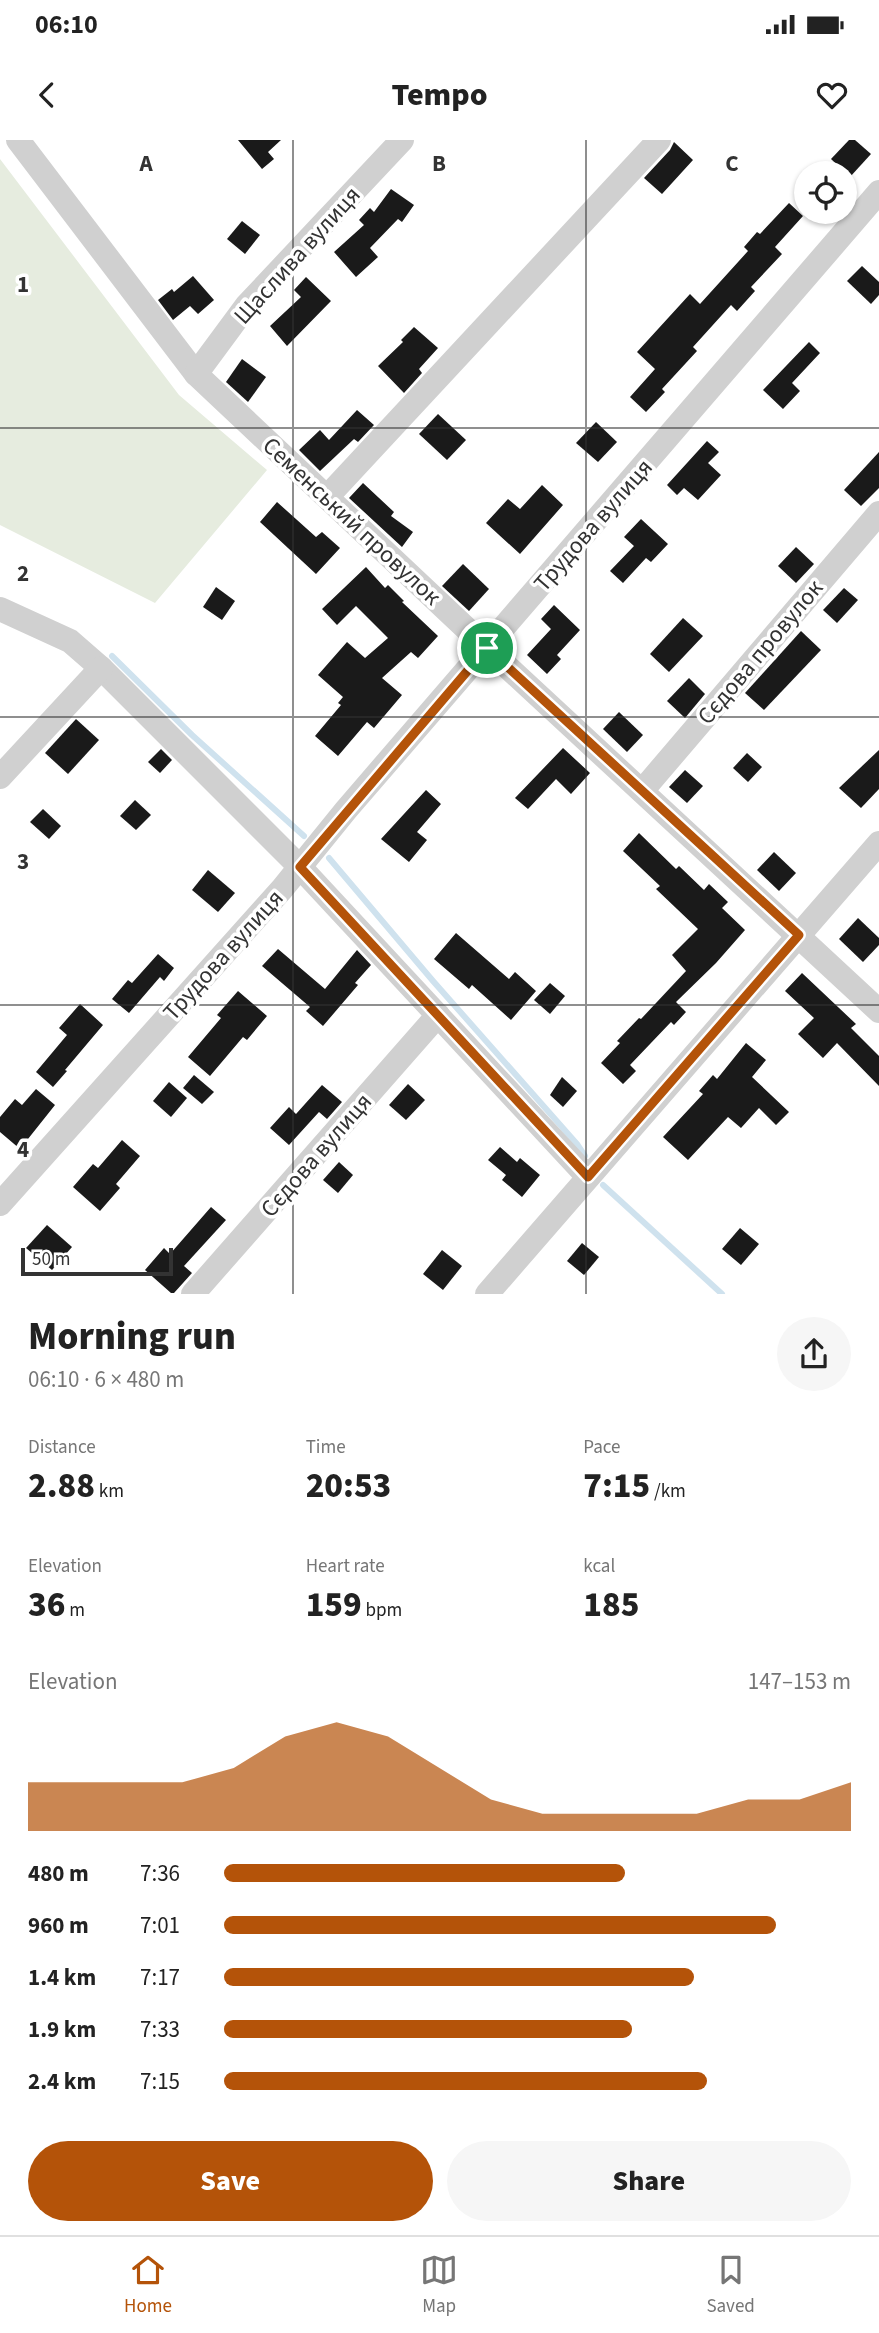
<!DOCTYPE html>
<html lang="en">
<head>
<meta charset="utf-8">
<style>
	body { margin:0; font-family:"Source Sans 3",sans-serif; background:#f6f6f6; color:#222; height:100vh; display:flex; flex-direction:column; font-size:26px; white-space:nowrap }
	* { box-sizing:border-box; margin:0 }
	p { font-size:23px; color:#767676 }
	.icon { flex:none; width:38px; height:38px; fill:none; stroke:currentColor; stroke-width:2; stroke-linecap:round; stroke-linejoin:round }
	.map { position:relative; height:1154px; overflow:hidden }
	.sheet { display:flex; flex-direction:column; background:#fff; flex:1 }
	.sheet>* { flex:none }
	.tools { position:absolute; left:794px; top:21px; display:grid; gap:14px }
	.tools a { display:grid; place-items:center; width:63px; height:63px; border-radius:50%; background:#fff; box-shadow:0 2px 5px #0004; font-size:35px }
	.scale { position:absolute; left:21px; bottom:18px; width:152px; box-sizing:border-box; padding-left:7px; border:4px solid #333; border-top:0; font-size:19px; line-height:24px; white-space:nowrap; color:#333; -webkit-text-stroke:5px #fff; paint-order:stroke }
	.pin { position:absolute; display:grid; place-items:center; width:60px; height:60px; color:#fff; margin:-30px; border:4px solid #fff; border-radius:50%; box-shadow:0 2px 7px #0007 }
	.round { display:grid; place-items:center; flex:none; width:74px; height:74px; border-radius:37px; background:#f6f6f6 }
	.overview { display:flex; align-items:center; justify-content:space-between; height:119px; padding:0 28px }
	h1 { font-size:38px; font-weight:800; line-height:52px }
	.stats { display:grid; grid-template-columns:repeat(3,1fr); gap:10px; height:119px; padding:7px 28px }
	.stats div { display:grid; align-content:center }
	.stats b { font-size:35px; font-weight:800 }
	.stats small { font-size:19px; font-weight:400 }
	.stats p { font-size:19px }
	.chart { height:196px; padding:14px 28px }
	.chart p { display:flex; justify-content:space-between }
	.chart svg { width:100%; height:126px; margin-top:7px; fill:#b45309; opacity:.7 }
	.cta { display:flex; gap:14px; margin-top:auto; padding:14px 28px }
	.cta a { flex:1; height:80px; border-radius:42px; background:#b45309; color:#fff; font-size:28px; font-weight:800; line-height:80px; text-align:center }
	.cta a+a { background:#f6f6f6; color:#222 }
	ul { padding:0 28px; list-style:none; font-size:23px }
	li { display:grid; grid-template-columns:112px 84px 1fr; align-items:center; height:52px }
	li i { height:18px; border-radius:9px; background:#b45309 }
	.status { display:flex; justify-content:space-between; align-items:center; height:49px; padding:0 35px; background:#fff; direction:ltr }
	.status svg { height:19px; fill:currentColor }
	header { display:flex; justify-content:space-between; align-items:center; height:91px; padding:0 28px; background:#fff; font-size:32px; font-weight:800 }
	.tabs { display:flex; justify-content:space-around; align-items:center; height:98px; border-top:2px solid #e0e0e0; background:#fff; font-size:19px; color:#767676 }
	.tabs a { display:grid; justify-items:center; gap:4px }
	.tabs .current { color:#b45309 }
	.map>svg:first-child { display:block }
	.green { fill:#e6ecdf }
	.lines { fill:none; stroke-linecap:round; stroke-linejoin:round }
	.stream { stroke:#cfe2ee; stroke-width:6 }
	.building { fill:#1a1a1a }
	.minor { stroke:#d0d0d0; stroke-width:24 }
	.route-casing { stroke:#fff; stroke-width:14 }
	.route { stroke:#b45309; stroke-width:9 }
	.grid { fill:none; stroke:#333; stroke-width:2; stroke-opacity:0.55 }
	.labels { text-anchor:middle; stroke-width:7; stroke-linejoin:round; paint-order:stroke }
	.street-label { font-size:24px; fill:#333; stroke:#fff }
	.grid-label { font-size:23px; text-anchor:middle; font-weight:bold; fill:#333; stroke:#fff; stroke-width:7; stroke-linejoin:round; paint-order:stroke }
</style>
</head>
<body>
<div class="status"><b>06:10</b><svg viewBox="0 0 49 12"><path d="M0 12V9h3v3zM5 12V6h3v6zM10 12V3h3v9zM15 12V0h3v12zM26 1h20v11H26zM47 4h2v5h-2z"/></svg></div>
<header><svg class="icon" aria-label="back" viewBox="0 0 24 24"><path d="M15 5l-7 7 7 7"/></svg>Tempo<svg class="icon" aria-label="heart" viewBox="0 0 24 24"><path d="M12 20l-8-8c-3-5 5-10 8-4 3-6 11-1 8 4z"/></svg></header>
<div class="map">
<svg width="879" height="1154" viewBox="0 0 879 1154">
	<rect width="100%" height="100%" fill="#fff"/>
	<!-- green -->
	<polygon class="green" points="0,19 179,255 267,330 155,463 0,385"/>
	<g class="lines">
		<!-- stream -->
		<g class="stream">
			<polyline points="112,516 192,595 304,696"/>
			<polyline points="329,718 433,841 577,1004 585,1016"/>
			<polyline points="603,1045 722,1154"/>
		</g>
	</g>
	<!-- building -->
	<g class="building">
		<polygon points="238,0 281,0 268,12 274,19 262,29"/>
		<polygon points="849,0 855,0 871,14 850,37 831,19"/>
		<polygon points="674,2 693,20 662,54 644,38 670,10"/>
		<polygon points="391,49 414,65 402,82 398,79 370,108 378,117 356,137 334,112 364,85 359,80 370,68 374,72"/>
		<polygon points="789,63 803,76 775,107 782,114 751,147 755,151 737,171 731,165 693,207 697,211 662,249 665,252 646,272 630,257 655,229 637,212 690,154 700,164 748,111 744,107 757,92 760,94"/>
		<polygon points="242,81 260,95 245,114 227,99"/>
		<polygon points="862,126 879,142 879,155 871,164 847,141"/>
		<polygon points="193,136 214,160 198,174 190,166 173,180 158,160 172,149 174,152"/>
		<polygon points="306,137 331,161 287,206 270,186 301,157 294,150"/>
		<polygon points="414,187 438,208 419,229 422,233 404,253 378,226 403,202 401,200"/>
		<polygon points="809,202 820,213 792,243 800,251 783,269 763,250"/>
		<polygon points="242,219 266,237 248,262 226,242"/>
		<polygon points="357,270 374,285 358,302 354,299 320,331 299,310 320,290 329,300"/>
		<polygon points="438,274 466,300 447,320 419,294"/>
		<polygon points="596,282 617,302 598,322 576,303"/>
		<polygon points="707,301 719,312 708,323 721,335 698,360 684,348 677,355 667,345"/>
		<polygon points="879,312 879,348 861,366 844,350"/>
		<polygon points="363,343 394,372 391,376 413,392 402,407 349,358"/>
		<polygon points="542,345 563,365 520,414 486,383 508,359 520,369"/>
		<polygon points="277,362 316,397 322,392 340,408 316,434 260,382"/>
		<polygon points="641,379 668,404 651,422 646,418 623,443 610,431 634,406 624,397"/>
		<polygon points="796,407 814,424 796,443 778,426"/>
		<polygon points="463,424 489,449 469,471 442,446"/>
		<polygon points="366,427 385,448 388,445 404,461 402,462 438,496 418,518 411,512 382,538 402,555 374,588 367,582 338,616 315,596 341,565 338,563 343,557 318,535 347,502 365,518 388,498 356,466 337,485 322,469"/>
		<polygon points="216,447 235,461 222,480 203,467"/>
		<polygon points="844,448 858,460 837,483 823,470"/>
		<polygon points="554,465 580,490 557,515 561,519 547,534 527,515 551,489 541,479"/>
		<polygon points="683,478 703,496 669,532 650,514"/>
		<polygon points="801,491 821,510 764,570 745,553"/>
		<polygon points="689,538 705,554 685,578 667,561"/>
		<polygon points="619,572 643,595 627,612 603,589"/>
		<polygon points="76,579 99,600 68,634 45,613"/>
		<polygon points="563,608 590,633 571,654 556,639 528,669 515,658"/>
		<polygon points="161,609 172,620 160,633 148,622"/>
		<polygon points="879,610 879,649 861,668 839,648"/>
		<polygon points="747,613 762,627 748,642 733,628"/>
		<polygon points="685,630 703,646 687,663 669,647"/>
		<polygon points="426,650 441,664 417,692 427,700 409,722 381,699"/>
		<polygon points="135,660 151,675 136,690 120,676"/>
		<polygon points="43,669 61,686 49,699 30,682"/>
		<polygon points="639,693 676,729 679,726 704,750 709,744 728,762 722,768 745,790 716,823 676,862 686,872 674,885 671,882 630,925 636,931 623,944 601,923 620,903 617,901 639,878 641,879 686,831 672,815 698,789 656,749 660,746 623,711"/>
		<polygon points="774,712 796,733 779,751 757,730"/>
		<polygon points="208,730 235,753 218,772 192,750"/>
		<polygon points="858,778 879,798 879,805 863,822 839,799"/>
		<polygon points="456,793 509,839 515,832 536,851 511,880 472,845 469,849 434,819"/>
		<polygon points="278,809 325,849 357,810 371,825 355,843 358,845 323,886 306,871 310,867 262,826"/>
		<polygon points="158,814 174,828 164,841 160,837 129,873 112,859 128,840 132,843"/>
		<polygon points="802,833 856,884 851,888 879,916 879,946 837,903 823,918 798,894 814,878 785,851"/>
		<polygon points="550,843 565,856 550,874 534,860"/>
		<polygon points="238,851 267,876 247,900 243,897 210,936 188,917 221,878 217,875"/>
		<polygon points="80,864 103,885 65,930 67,931 53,947 36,932 67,895 59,888"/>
		<polygon points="746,903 766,920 752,937 789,972 776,985 759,968 741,988 728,977 688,1020 663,997 703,954 699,951 713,935 717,939"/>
		<polygon points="194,935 214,952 202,964 183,948"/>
		<polygon points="562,937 577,951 563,967 550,955"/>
		<polygon points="169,942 187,958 171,977 153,961"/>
		<polygon points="408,944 425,960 406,980 389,965"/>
		<polygon points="322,945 342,962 327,979 319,972 289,1005 270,988 289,967 296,974"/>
		<polygon points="36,949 55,965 20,1009 0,992 0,977 15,959 22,965"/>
		<polygon points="122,1000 140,1016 116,1044 120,1048 100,1071 73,1047 93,1024 98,1028"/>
		<polygon points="500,1007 517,1022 520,1018 540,1035 522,1057 502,1040 506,1035 488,1020"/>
		<polygon points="339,1022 353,1035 338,1053 323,1040"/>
		<polygon points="211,1067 226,1080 184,1126 192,1133 174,1153 171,1153 145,1130 164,1108 170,1114"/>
		<polygon points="47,1085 72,1107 52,1130 26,1108"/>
		<polygon points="740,1088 759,1104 741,1125 722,1109"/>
		<polygon points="582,1103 599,1117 584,1135 567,1121"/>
		<polygon points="442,1110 462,1126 443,1150 423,1134"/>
	</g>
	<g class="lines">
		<!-- minor -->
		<g class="minor">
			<polyline points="18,0 196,234 487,508 879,871"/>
			<polyline points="196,234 247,165 402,0"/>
			<polyline points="327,357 659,0"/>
			<polyline points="0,469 70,501 101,528 300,727 588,1037"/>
			<polyline points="0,637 101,528"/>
			<polyline points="642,651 879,373"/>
			<polyline points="0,1064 282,749 346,670 879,52"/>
			<polyline points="193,1154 438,875"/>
			<polyline points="487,1154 879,703"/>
		</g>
	</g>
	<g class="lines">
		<!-- route casing -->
		<g class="route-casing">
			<polygon id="route" points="487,508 799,795 588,1037 300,727"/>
		</g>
		<!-- route -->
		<use href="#route" class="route"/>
	</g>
	<!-- grid -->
	<path class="grid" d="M293 0V1154M586 0V1154M0 288H879M0 577H879M0 865H879"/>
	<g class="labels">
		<!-- street labels -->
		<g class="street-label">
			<text transform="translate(297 115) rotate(-48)" y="8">Щаслива вулиця</text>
			<text transform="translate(352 381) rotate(43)" y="8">Семенський провулок</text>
			<text transform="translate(593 385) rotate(-49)" y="8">Трудова вулиця</text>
			<text transform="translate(760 512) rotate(-50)" y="8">Сєдова провулок</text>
			<text transform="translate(223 815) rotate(-48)" y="8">Трудова вулиця</text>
			<text transform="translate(316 1015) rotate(-49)" y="8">Сєдова вулиця</text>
		</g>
	</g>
	<g class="grid-label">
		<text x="146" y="31">A</text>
		<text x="439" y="31">B</text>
		<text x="732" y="31">C</text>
		<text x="23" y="152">1</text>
		<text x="23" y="441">2</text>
		<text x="23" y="729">3</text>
		<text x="23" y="1017">4</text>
	</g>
</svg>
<div class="tools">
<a><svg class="icon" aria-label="locate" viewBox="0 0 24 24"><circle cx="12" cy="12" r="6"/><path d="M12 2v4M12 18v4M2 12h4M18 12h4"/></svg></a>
</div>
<div class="scale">50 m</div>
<div class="pin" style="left:487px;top:508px;background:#1e9e55"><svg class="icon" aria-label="arrive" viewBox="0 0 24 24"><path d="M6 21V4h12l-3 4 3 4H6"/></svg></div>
</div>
<section class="sheet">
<div class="overview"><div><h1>Morning run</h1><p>06:10 · 6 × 480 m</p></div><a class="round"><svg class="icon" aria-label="share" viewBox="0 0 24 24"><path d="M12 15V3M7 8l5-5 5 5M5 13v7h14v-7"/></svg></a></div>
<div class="stats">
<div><p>Distance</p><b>2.88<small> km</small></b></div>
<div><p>Time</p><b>20:53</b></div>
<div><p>Pace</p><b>7:15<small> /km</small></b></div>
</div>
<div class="stats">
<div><p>Elevation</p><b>36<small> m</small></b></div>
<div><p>Heart rate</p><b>159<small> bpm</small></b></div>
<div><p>kcal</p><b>185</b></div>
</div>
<div class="chart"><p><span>Elevation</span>147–153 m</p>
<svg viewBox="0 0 160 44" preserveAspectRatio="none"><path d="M0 44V27L10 27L20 27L30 27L40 22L50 11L60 6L70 11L80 22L90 33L100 38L110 38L120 38L130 38L140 33L150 33L160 27V44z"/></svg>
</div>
<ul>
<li><b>480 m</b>7:36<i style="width:64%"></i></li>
<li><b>960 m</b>7:01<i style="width:88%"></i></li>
<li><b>1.4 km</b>7:17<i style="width:75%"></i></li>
<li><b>1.9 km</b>7:33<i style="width:65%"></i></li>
<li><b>2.4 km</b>7:15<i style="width:77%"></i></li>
</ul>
<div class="cta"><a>Save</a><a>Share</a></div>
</section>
<nav class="tabs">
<a class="current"><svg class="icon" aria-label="home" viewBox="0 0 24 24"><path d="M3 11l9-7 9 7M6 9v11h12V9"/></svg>Home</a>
<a><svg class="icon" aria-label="map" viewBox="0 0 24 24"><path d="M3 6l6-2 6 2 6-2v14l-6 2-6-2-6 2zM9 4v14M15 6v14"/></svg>Map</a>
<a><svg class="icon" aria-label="saved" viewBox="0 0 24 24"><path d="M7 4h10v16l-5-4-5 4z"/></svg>Saved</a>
</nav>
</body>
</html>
